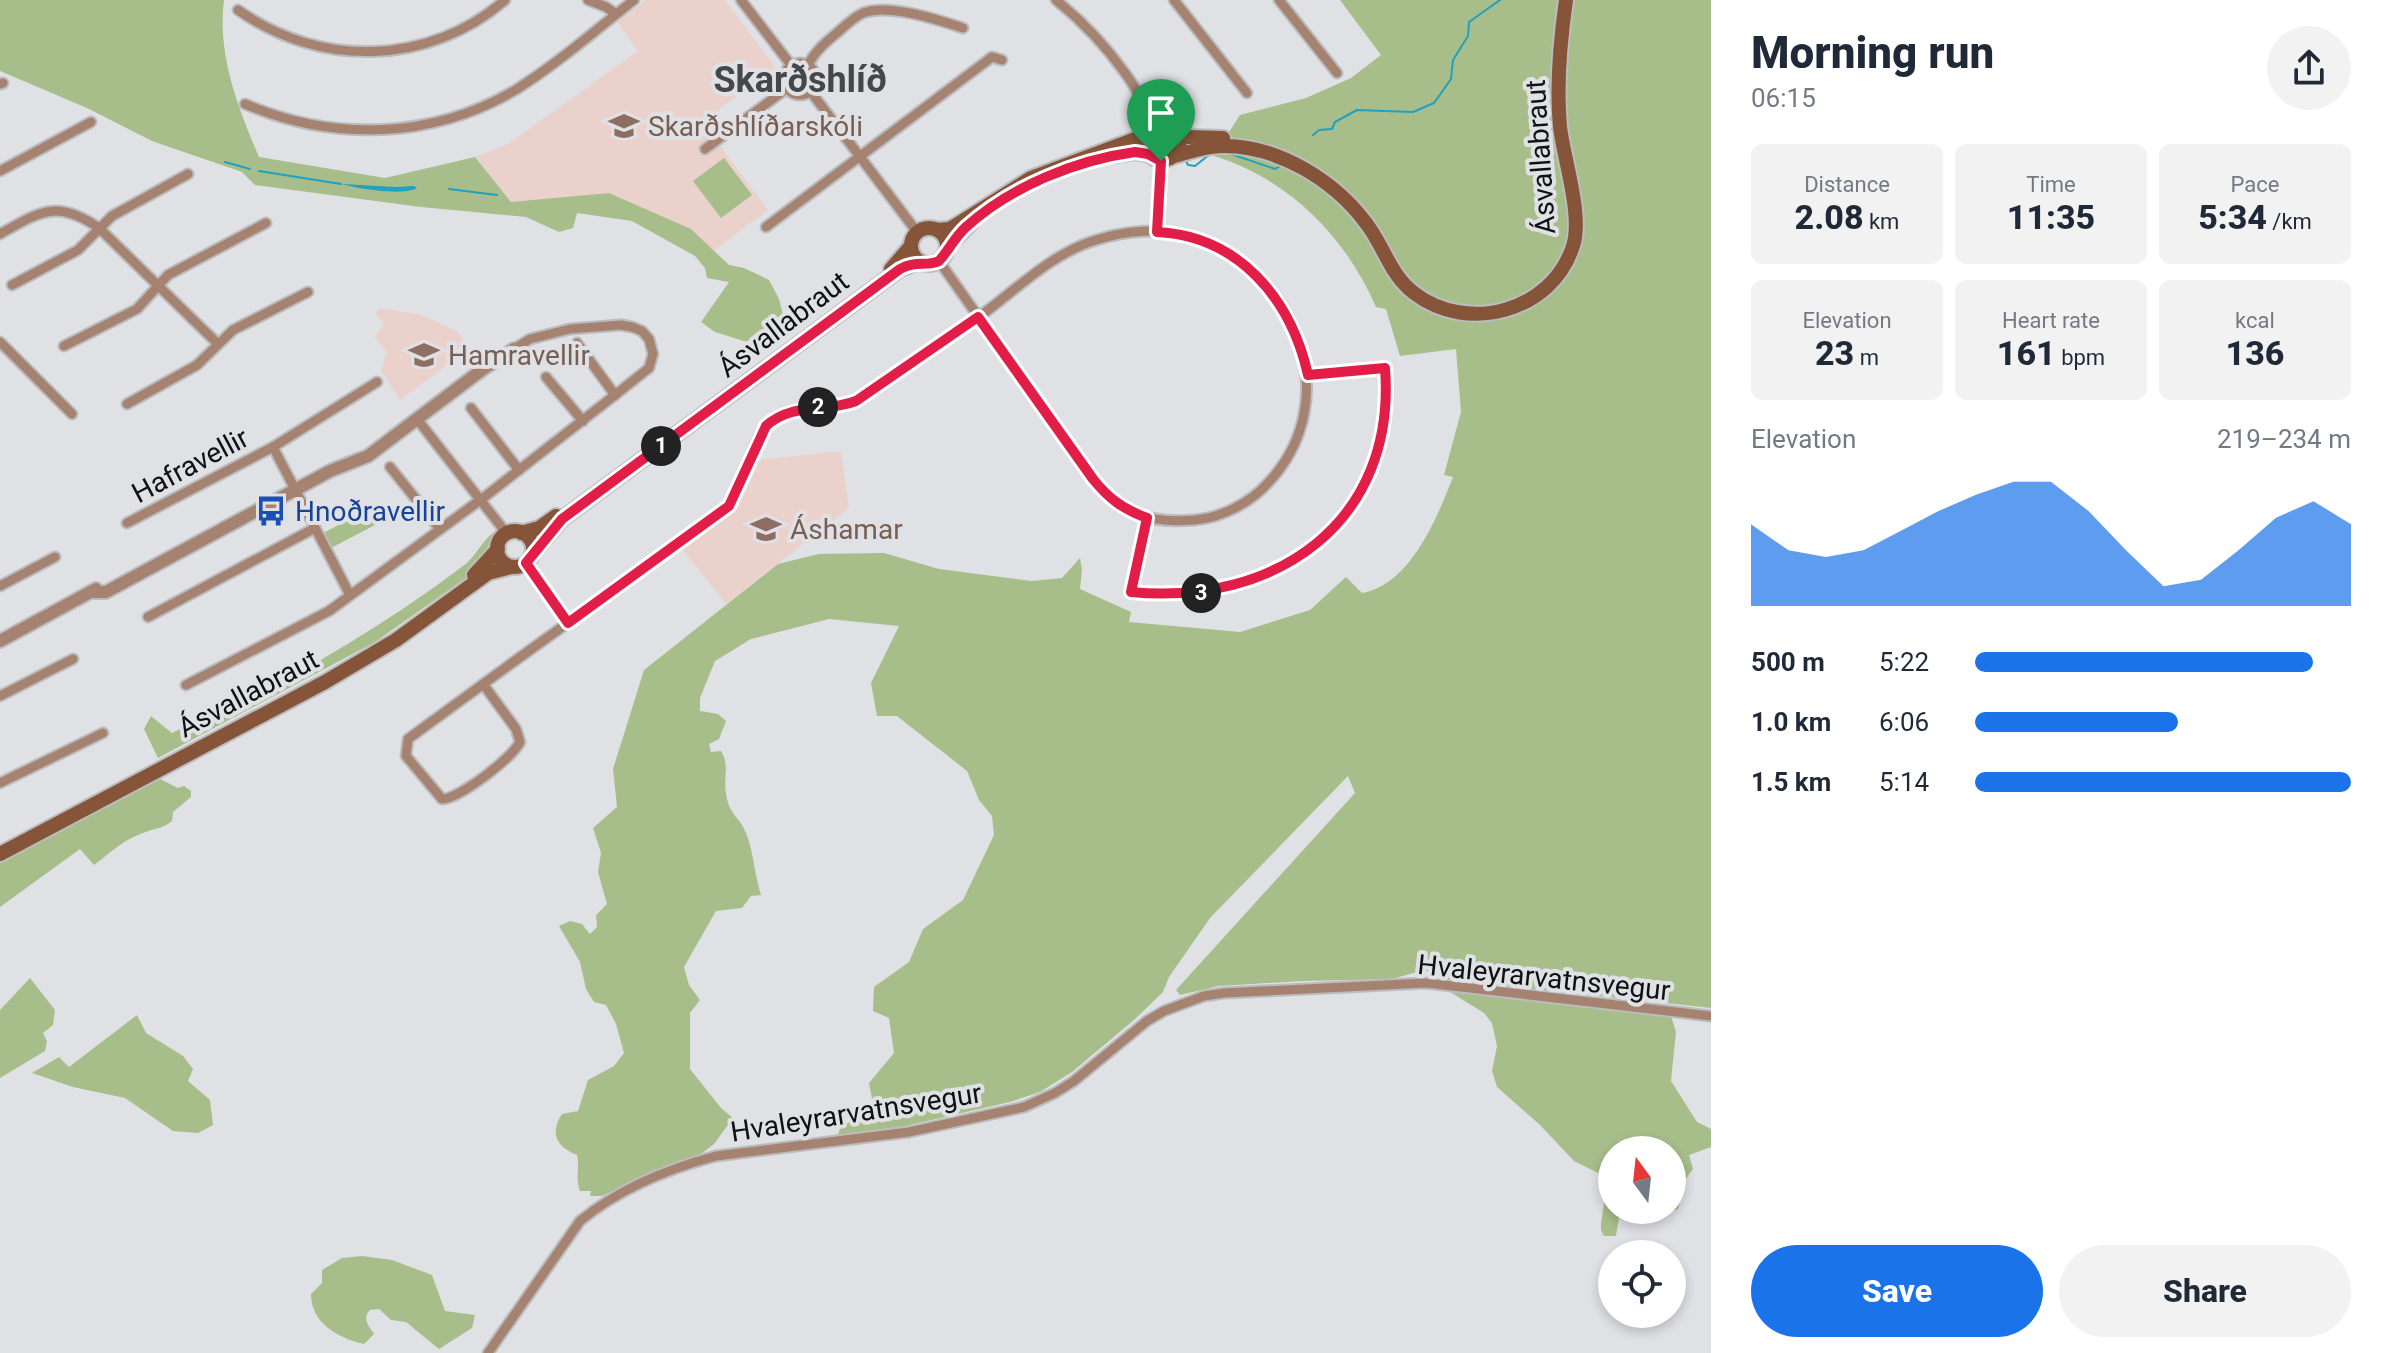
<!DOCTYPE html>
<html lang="en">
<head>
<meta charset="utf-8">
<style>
	body { margin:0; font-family:Roboto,sans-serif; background:#f2f2f3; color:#1f2937; height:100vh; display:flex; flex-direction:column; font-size:30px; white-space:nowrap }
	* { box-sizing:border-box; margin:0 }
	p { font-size:26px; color:#747a83 }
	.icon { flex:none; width:44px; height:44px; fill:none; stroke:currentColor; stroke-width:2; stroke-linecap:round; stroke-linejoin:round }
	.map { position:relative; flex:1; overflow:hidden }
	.drawer { display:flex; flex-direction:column; background:#fff; width:680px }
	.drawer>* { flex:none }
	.needle { width:52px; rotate:345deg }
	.buttons { position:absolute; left:1598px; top:1136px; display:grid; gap:16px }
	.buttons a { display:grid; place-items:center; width:88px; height:88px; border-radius:50%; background:#fff; box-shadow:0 4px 12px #0003; font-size:40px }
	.pin { position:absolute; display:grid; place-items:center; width:68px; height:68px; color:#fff; margin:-82px -34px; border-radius:50% 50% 50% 0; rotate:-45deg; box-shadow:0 0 8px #0007 }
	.pin .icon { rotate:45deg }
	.km { position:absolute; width:40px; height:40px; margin:-20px; border-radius:50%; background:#222; color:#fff; font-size:22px; line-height:40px; text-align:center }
	.round { display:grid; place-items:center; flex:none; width:84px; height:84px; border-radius:42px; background:#f2f2f3 }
	.headline { display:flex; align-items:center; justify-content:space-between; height:136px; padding:0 40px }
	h1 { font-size:44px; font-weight:800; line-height:60px }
	.metrics { display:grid; grid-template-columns:repeat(3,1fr); gap:12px; height:136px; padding:8px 40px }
	.metrics div { display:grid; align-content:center; border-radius:12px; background:#f2f2f3; text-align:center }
	.metrics b { font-size:34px; font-weight:800 }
	.metrics small { font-size:22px; font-weight:400 }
	.metrics p { font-size:22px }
	.chart { height:224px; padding:16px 40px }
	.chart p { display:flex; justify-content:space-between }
	.chart svg { width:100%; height:144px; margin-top:8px; fill:#1a73e8; opacity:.7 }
	.action { display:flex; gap:16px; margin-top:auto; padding:16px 40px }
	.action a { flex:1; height:92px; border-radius:48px; background:#1a73e8; color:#fff; font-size:32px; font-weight:800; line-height:92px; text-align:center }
	.action a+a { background:#f2f2f3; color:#1f2937 }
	ul { padding:0 40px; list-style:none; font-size:26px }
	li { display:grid; grid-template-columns:128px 96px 1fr; align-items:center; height:60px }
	li i { height:20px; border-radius:10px; background:#1a73e8 }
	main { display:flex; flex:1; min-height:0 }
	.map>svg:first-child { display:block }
	.education { fill:#ebd1cb }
	.green { fill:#a7be8b }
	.water { fill:#1fa1c0 }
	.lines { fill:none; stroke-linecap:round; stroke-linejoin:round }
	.stream { stroke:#1fa1c0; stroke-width:2 }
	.minor-casing { stroke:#bbbcbf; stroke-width:13 }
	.tertiary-casing { stroke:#bbbcbf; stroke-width:16 }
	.secondary-casing { stroke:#bbbcbf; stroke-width:18 }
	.minor { stroke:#a58370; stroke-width:9 }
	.tertiary { stroke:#a58370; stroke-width:12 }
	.secondary { stroke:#865539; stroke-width:14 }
	.route-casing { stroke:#fff; stroke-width:16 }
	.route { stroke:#e11d48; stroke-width:10 }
	.labels { text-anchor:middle; stroke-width:8; stroke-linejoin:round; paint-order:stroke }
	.education-label { font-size:28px; fill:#785e54; stroke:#e0e1e5; text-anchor:start }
	.street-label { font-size:28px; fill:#101112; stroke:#e0e1e5 }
	.transit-label { font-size:28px; fill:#164399; stroke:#e0e1e5; text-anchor:start }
	.district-label { font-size:36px; font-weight:bold; fill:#45474a; stroke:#e0e1e5 }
</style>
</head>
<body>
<main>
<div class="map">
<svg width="1711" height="1353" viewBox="0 0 1711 1353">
	<rect width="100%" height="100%" fill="#e0e1e5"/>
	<!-- education -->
	<g class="education">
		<polygon points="646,0 725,0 775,67 709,117 721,134 715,139 768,210 707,256 651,222 511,202 475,157 508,144 638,51 617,22"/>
		<polygon points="381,309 419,314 457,331 469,349 400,400 381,371 387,352 375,337 384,325 375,312"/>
		<polygon points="841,451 849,508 726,604 683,550 739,507 760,460"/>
	</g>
	<!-- green -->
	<g class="green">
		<path d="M0 0H224C217 55 238 107 259 157L385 178 475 157 511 202 609 193 691 229 729 265 744 268 769 280 779 299 785 322 756 333 747 342 715 332 701 322 729 282 707 278 705 268 695 256 632 221 577 213 573 228 559 232 526 217 421 207 255 185 242 172 152 141 87 108 0 71Z"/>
		<path d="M1340 0H1711V1008L1443 979 1431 971 1417 972 1392 979 1303 981 1219 986 1180 995 1176 990 1355 793 1348 776 1210 918 1169 977 1163 992 1134 1020 1072 1072 1040 1092 1010 1102 901 1127 838 1136 840 1127 879 1107 872 1099 869 1083 894 1053 889 1018 873 1011 874 987 909 962 923 929 963 900 994 835 992 816 979 800 967 771 897 716H877L871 683 899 626 829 619 751 639 715 661 700 698V711L718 714 726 721 719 739 709 744 711 752 721 751C730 765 723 778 726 794 729 815 740 817 746 833 754 853 754 873 761 895L751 896 742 908 716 911 684 967 689 985 700 1000 690 1013V1069L721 1108 733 1118 714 1144 701 1154 661 1168 602 1196H590L591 1191H580C575 1179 580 1168 577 1155 557 1147 549 1134 562 1114L578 1111 588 1080 614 1066 624 1053 616 1024 606 1005 594 1002 586 989 580 962 559 926 570 921 582 924 590 934 597 927 596 915 607 904 598 872 601 853 593 828 617 807 613 769 644 670 778 564 819 554 884 553 939 569 1032 581 1062 578 1080 558 1082 570 1080 589 1131 612 1129 622 1240 632 1310 610 1346 577 1362 593C1410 585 1437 518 1453 477L1444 475 1461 412 1456 349 1400 356 1386 309 1376 307C1345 236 1289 179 1214 156L1240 115 1306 98 1351 78 1381 55Z"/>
		<circle cx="799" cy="80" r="11"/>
		<polygon points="724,158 752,195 721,218 693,181"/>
		<polygon points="367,510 375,525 331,548 323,533"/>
		<path d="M498 529V537L492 550 473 573 375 642 158 758 144 729 151 716 172 733 207 716 219 717C307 669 387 624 467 563 478 552 485 537 498 529Z"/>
		<path d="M154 776 178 788 184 786 191 791V797L173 812 172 821C163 829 154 828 143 833 124 839 109 854 94 865L80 849 0 907V857Z"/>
		<polygon points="30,978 55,1010 53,1025 43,1033 47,1041 45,1051 0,1078 0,1010"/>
		<path d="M1447 990 1671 1016 1676 1032 1671 1081 1697 1122 1711 1129V1147L1689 1155 1693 1169 1685 1180 1678 1209C1667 1214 1655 1214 1644 1210H1672V1150H1612V1210H1620L1623 1215 1619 1217 1616 1236H1604L1601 1230V1223L1608 1178 1574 1161 1540 1125 1497 1087 1492 1071 1497 1046 1492 1023 1484 1013Z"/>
		<polygon points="137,1015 146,1033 183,1056 193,1069 188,1081 210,1100 213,1125 198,1133 173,1131 125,1098 73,1087 32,1073 59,1057 69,1067"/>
		<path d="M362 1256 392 1260 432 1275 445 1311 475 1315 472 1328 439 1349 406 1322 391 1320 379 1309 370 1310C362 1318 368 1325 374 1334L364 1344C338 1338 311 1323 311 1294L322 1283V1270L342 1258Z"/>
	</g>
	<!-- water -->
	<path class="water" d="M342 184 396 187 414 186 417 188C403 196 359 189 342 184Z"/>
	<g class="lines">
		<!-- stream -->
		<g class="stream">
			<polyline points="1313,135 1319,130 1332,129 1335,122 1357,110 1413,112 1434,103 1451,79 1453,60 1468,36 1469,22 1500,0"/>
			<polyline points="1228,153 1275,169 1282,165"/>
			<polyline points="1186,161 1188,165 1195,166 1210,154"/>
			<polyline points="225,162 250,169"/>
			<polyline points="259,171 341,184"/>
			<polyline points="449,189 497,195"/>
		</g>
		<!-- minor casing -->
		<g class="minor-casing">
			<g id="minor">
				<polyline points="588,0 606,7 616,14"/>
				<polyline points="741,0 791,65"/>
				<path d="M1056 0C1082 21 1105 45 1125 73 1138 90 1145 110 1161 124"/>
				<polyline points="1174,0 1247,93"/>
				<polyline points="1279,0 1337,73"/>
				<path d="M238 10C320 68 429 66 505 0"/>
				<circle cx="800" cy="79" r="16"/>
				<path d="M808 65C815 51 826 42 838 32 845 26 854 17 863 13 888 3 939 20 963 28"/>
				<polyline points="0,84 3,83"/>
				<polyline points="811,92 917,232"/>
				<path d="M245 104C334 142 434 139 517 89 558 63 596 30 634 0"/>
				<polyline points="705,149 786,89"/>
				<polyline points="0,171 91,122"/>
				<polyline points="766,227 992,57 1002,60"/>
				<polyline points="1157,232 1161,161"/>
				<path d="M0 234C41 211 57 199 99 228L218 344"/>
				<polyline points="12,285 78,250 112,216 188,174"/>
				<polyline points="0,342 72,414"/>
				<polyline points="577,343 615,395"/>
				<polyline points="64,346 137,309 168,275 266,223"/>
				<polyline points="546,377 583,421"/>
				<polyline points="127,404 197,365 233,330 308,292"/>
				<polyline points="471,408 519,470"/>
				<polyline points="417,419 507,534"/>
				<polyline points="273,447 350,595"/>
				<polyline points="390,467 440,529"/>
				<path d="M1147 518 1131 592C1276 607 1397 522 1385 368L1308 375"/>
				<polyline points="127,523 273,447 377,382"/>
				<polyline points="526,563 568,623"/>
				<polyline points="0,586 55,557"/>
				<polyline points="148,617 315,528"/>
				<path d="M483 684 516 729 520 742C512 758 459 799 442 799L406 756 408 739 512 663 722 512C749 488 747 436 776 417 800 401 834 412 860 399 900 371 940 344 980 316 1016 290 1052 253 1096 240 1124 231 1162 227 1192 236 1296 269 1347 399 1268 483 1250 503 1221 518 1194 520 1148 524 1123 514 1093 479L939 261"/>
				<polyline points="186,685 329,611 487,495 615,395 649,368 653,354 649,339 642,331 632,327 621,325 570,329 530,339 514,349"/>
				<polyline points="0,696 73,659"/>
				<polyline points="0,783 103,733"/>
				<path d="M488 1353 580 1221C620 1188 667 1169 716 1156L909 1132 1024 1107 1055 1093 1074 1081 1147 1021 1164 1011 1204 996 1224 993 1426 983 1711 1016"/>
			</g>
		</g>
		<!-- tertiary casing -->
		<g class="tertiary-casing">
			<g id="tertiary">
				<polyline points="92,592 106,592 330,471 368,456 483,369 514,349"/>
				<polyline points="0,641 96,589"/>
			</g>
		</g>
		<!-- secondary casing -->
		<g class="secondary-casing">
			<g id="secondary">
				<circle cx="1162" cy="142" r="18"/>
				<polyline points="1175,129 1188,137 1223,138"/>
				<polyline points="1113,155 1135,152 1148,154"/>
				<path d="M1174 156C1190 152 1206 146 1222 146 1277 145 1334 180 1366 223 1384 246 1390 275 1414 293 1467 334 1552 312 1573 246 1583 216 1564 160 1560 127 1556 85 1560 42 1566 0"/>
				<circle cx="929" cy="246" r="18"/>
				<polyline points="937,230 949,229 958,224 1031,178 1146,135"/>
				<polyline points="947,247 972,222"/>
				<polyline points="891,269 910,247"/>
				<circle cx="515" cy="549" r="18"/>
				<polyline points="521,533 539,528 556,516"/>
				<polyline points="533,553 562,519 900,269 919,262"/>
				<polyline points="474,575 498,549"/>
				<polyline points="0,854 325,682 396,640 488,573 511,567"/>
			</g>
		</g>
		<!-- minor -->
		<use href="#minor" class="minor"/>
		<!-- tertiary -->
		<use href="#tertiary" class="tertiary"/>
		<!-- secondary -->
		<use href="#secondary" class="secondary"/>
	</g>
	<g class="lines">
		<!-- route casing -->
		<g class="route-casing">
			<path id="route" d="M1135 152 1148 154 1161 161 1157 232C1239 236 1291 299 1308 375L1385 368C1397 522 1276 606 1131 592L1147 518C1123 509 1109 499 1093 479L978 317 856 401C825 413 792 402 766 426L729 506 568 623 526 563 562 519 900 269C916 260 926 267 939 261 949 250 954 238 966 227 1010 187 1076 160 1135 152Z"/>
		</g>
		<!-- route -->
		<use href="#route" class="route"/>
	</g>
	<!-- icons -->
	<defs>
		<g id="school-bare" transform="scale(2.4)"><path d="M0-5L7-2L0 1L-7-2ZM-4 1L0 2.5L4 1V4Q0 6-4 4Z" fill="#8d6e63" stroke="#e0e1e5" stroke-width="2.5" paint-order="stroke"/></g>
		<g id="bus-bare" transform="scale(2.4)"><path d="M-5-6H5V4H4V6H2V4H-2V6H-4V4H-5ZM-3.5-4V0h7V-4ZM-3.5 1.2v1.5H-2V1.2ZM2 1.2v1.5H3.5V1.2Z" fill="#1a4fb4" stroke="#e0e1e5" stroke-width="2.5" paint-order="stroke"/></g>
	</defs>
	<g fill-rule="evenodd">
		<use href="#school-bare" x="624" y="126"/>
		<use href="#school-bare" x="424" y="355"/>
		<use href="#bus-bare" x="271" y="511"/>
		<use href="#school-bare" x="766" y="529"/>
	</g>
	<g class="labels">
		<!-- education labels -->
		<g class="education-label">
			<text x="648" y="136">Skarðshlíðarskóli</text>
			<text x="448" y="365">Hamravellir</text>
			<text x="790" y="539">Áshamar</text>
		</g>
		<!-- street labels -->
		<g class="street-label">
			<text transform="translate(1540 157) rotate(-94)" y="10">Ásvallabraut</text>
			<text transform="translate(783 324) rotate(-37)" y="10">Ásvallabraut</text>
			<text transform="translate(190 465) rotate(-28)" y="10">Hafravellir</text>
			<text transform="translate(248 693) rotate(-28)" y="10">Ásvallabraut</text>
			<text transform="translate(1544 977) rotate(6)" y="10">Hvaleyrarvatnsvegur</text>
			<text transform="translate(856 1112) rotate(-9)" y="10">Hvaleyrarvatnsvegur</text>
		</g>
		<!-- transit labels -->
		<g class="transit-label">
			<text x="295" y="521">Hnoðravellir</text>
		</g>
		<!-- district labels -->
		<g class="district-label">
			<text x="800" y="92">Skarðshlíð</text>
		</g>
	</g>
</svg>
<div class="buttons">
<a><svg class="needle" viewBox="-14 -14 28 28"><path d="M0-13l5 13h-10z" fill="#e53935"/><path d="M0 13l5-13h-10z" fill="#747a83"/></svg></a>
<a><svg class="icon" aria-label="locate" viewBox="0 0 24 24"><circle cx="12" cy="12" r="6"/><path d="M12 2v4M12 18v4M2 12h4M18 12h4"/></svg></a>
</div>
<div class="pin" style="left:1161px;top:161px;background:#1e9e55"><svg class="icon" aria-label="arrive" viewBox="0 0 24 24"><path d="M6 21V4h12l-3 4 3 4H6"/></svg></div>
<b class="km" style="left:661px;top:446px">1</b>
<b class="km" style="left:818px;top:407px">2</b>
<b class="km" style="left:1201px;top:593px">3</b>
</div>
<section class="drawer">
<div class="headline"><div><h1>Morning run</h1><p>06:15</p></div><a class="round"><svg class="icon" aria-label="share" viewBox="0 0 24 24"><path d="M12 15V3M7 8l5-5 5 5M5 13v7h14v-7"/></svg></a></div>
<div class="metrics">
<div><p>Distance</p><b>2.08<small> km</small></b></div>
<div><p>Time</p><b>11:35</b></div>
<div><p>Pace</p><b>5:34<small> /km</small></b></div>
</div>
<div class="metrics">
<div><p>Elevation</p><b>23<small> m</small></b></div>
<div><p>Heart rate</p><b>161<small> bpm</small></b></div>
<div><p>kcal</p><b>136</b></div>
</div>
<div class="chart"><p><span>Elevation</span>219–234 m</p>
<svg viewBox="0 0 160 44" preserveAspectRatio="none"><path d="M0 44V19L10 27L20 29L30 27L40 21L50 15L60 10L70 6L80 6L90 15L100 27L110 38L120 36L130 27L140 17L150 12L160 19V44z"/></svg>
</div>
<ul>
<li><b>500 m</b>5:22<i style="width:90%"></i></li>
<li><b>1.0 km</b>6:06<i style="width:54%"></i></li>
<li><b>1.5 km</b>5:14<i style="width:100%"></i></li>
</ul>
<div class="action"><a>Save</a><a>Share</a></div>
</section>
</main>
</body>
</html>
